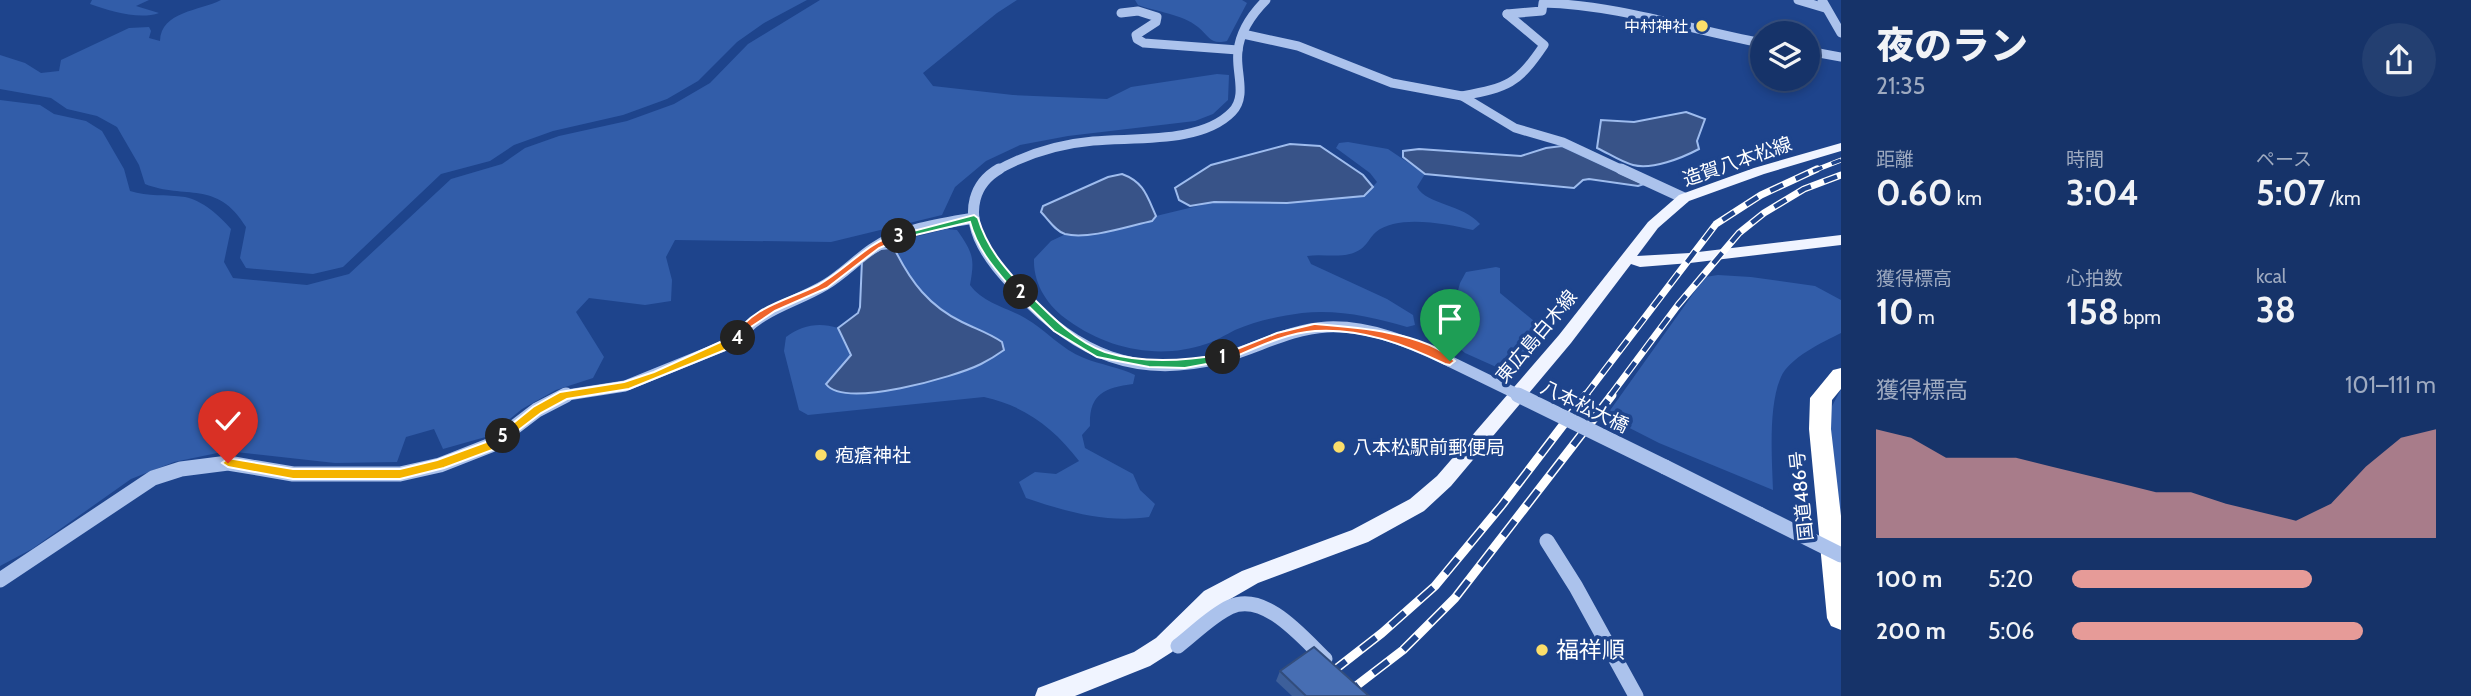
<!DOCTYPE html>
<html lang="ja">
<head>
<meta charset="utf-8">
<style>
	body { margin:0; font-family:Cabin,"Noto Sans JP",sans-serif; background:#233f71; color:#f1f3f6; height:100vh; display:flex; flex-direction:column; font-size:26px; white-space:nowrap }
	* { box-sizing:border-box; margin:0 }
	p { font-size:23px; color:#9eaac0 }
	.icon { flex:none; width:38px; height:38px; fill:none; stroke:currentColor; stroke-width:2; stroke-linecap:round; stroke-linejoin:round }
	.map { position:relative; flex:1; overflow:hidden }
	.drawer { display:flex; flex-direction:column; background:#163369; width:630px }
	.drawer>* { flex:none }
	.controls { position:absolute; left:1750px; top:21px; display:grid; gap:14px }
	.controls a { display:grid; place-items:center; width:70px; height:70px; border-radius:50%; background:#163369; box-shadow:0 4px 10px #0003,0 0 0 2px #354e7d; font-size:35px }
	.pin { position:absolute; display:grid; place-items:center; width:60px; height:60px; color:#fff; margin:-72px -30px; border-radius:50% 50% 50% 0; rotate:-45deg; box-shadow:0 0 7px #0007 }
	.pin .icon { rotate:45deg }
	.km { position:absolute; width:35px; height:35px; margin:-18px; border-radius:50%; background:#222; color:#fff; font-size:19px; line-height:35px; text-align:center }
	.round { display:grid; place-items:center; flex:none; width:74px; height:74px; border-radius:37px; background:#233f71 }
	.summary { display:flex; align-items:center; justify-content:space-between; height:119px; padding:0 35px }
	h1 { font-size:38px; font-weight:800; line-height:52px }
	.figures { display:grid; grid-template-columns:repeat(3,1fr); gap:10px; height:119px; padding:7px 35px }
	.figures div { display:grid; align-content:center }
	.figures b { font-size:35px; font-weight:800 }
	.figures small { font-size:19px; font-weight:400 }
	.figures p { font-size:19px }
	.chart { height:196px; padding:14px 35px }
	.chart p { display:flex; justify-content:space-between }
	.chart svg { width:100%; height:126px; margin-top:7px; fill:#e69b98; opacity:.7 }
	ul { padding:0 35px; list-style:none; font-size:23px }
	li { display:grid; grid-template-columns:112px 84px 1fr; align-items:center; height:52px }
	li i { height:18px; border-radius:9px; background:#e69b98 }
	main { display:flex; flex:1; min-height:0 }
	.map>svg:first-child { display:block }
	.green { fill:#325da9 }
	.water { fill:#385388; stroke:#9ebcee; stroke-width:2 }
	.lines { fill:none; stroke-linecap:round; stroke-linejoin:round }
	.minor-far2 { stroke:#abc2ec; stroke-width:9 }
	.minor-far1 { stroke:#abc2ec; stroke-width:11 }
	.minor { stroke:#abc2ec; stroke-width:15 }
	.major { fill:#f0f4ff; fill-rule:evenodd }
	.highway { fill:#fff; fill-rule:evenodd }
	.rail-far2-casing { stroke:#fff; stroke-width:5 }
	.rail-far1-casing { stroke:#fff; stroke-width:7 }
	.rail-casing { stroke:#fff; stroke-width:9 }
	.rail-far2 { stroke:#1e448c; stroke-width:3.5; stroke-dasharray:10; stroke-linecap:butt }
	.rail-far1 { stroke:#1e448c; stroke-width:4.5; stroke-dasharray:14; stroke-linecap:butt }
	.rail { stroke:#1e448c; stroke-width:6; stroke-dasharray:19; stroke-linecap:butt }
	.minor-bridge-far1 { stroke:#abc2ec; stroke-width:11 }
	.minor-bridge { stroke:#abc2ec; stroke-width:15 }
	.wall { fill:#3d5f9a }
	.building { fill:#476eb3; stroke:#324d7d; stroke-width:2 }
	.split-1 { fill:#f0652b; stroke:#fff; stroke-width:2 }
	.split-2 { fill:#22a559; stroke:#fff; stroke-width:2 }
	.split-3 { fill:#22a559; stroke:#fff; stroke-width:2 }
	.split-4 { fill:#f0652b; stroke:#fff; stroke-width:2 }
	.split-5 { fill:#f5b400; stroke:#fff; stroke-width:2 }
	.split-6 { fill:#f5b400; stroke:#fff; stroke-width:2 }
	.poi-dot { fill:#fbde6a; stroke:#1e448c; stroke-width:2.5 }
	.labels { text-anchor:middle; stroke-width:7; stroke-linejoin:round; paint-order:stroke }
	.far-poi-label { font-size:16px; fill:#fff; stroke:#1e448c; text-anchor:end }
	.street-label { font-size:19px; fill:#fff; stroke:#1e448c }
	.poi-label { font-size:19px; fill:#fff; stroke:#1e448c; text-anchor:start }
	.near-poi-label { font-size:23px; fill:#fff; stroke:#1e448c; text-anchor:start }
</style>
</head>
<body>
<main>
<div class="map">
<svg width="1841" height="696" viewBox="0 0 1841 696">
	<rect width="100%" height="100%" fill="#1e448c"/>
	<!-- green -->
	<g class="green">
		<path d="M92 0H149L136 6 159 13C139 20 110 11 90 4Z"/>
		<path d="M221 0H807L764 23 737 42 698 81 667 99 623 115 553 131 514 145 490 161 441 174 343 267 313 274 246 268 240 258 246 227C217 179 185 200 145 184L139 165 117 127 97 116 67 109 51 98 0 89V55L25 63 41 73 59 71 61 60 129 28 149 27 151 31 149 38 160 41C161 11 200 11 221 0Z"/>
		<path d="M820 0H1017L997 13 923 73 933 86 1013 95 1107 99 1131 87 1217 74 1229 75 1228 100 1213 114 1195 121 1068 136 1020 145 986 161 955 187 942 215 831 242 675 240 666 257 672 280 671 301 645 305 589 298 576 312 604 357 593 378 556 390 522 409 489 436 443 449 434 429 406 437 397 462 335 463 227 451 174 462 131 479 32 549 0 566V100L40 105 54 114 86 121 102 131 124 169 130 191C148 197 166 194 185 197 202 200 220 216 231 229L224 262 233 278 307 285 349 274 451 179 502 164 525 148 559 136 627 121 674 104 710 83 748 44Z"/>
		<path d="M1135 0H1242L1247 3 1227 41C1210 45 1209 36 1198 27 1182 14 1157 12 1138 5Z"/>
		<path d="M1348 142 1388 149 1425 174 1417 187C1427 205 1463 204 1480 224L1473 230C1447 224 1398 214 1376 232 1370 237 1367 245 1361 249 1346 260 1324 253 1307 256L1311 264 1387 299 1413 315 1415 325 1407 327C1373 317 1338 309 1302 313 1279 316 1256 321 1235 330 1225 335 1216 341 1206 344 1159 360 1108 349 1069 321 1048 307 1033 284 1034 259L1051 241 1066 234 1100 232 1152 221 1156 216 1214 202 1287 203 1364 196 1377 182 1370 173 1336 148 1339 143Z"/>
		<path d="M946 229 957 230C973 253 975 258 970 285 983 303 1006 307 1025 318 1046 330 1061 349 1084 358 1101 365 1119 367 1135 375L1133 384C1104 388 1089 394 1090 426L1082 435 1085 448 1133 474 1140 490 1155 504 1149 517C1106 523 1067 512 1026 498L1019 482 1035 472 1056 474 1079 461C1054 428 1025 406 984 397L808 415 799 410 784 351 786 337C802 325 819 322 838 328 839 337 848 345 851 355L826 384 990 334C942 314 918 297 895 250L905 246 911 238Z"/>
		<polygon points="1496,267 1500,268 1500,293 1534,321 1538,343 1514,375 1465,353 1452,342 1449,325 1460,283 1466,272"/>
		<path d="M1718 275 1751 277 1815 286 1841 300V333C1823 342 1789 358 1781 377 1768 406 1772 459 1773 490L1659 443 1606 416 1705 277Z"/>
		<polygon points="1841,389 1841,530 1829,412"/>
	</g>
	<!-- water -->
	<g class="water">
		<path d="M1686 112 1705 119 1697 141 1699 149C1682 158 1652 170 1633 165 1621 162 1608 153 1597 148L1601 120 1634 122Z"/>
		<polygon points="1290,144 1320,146 1363,175 1373,187 1364,196 1287,203 1214,202 1190,206 1179,200 1175,188 1211,165"/>
		<polygon points="1562,146 1644,184 1638,186 1589,179 1583,180 1574,188 1425,174 1403,157 1403,151 1419,149 1521,156 1546,148"/>
		<path d="M1122 174C1144 182 1147 196 1156 216L1152 221C1129 226 1088 240 1065 234 1055 231 1048 219 1041 212L1043 206 1108 177Z"/>
		<path d="M890 248 895 250C911 282 929 306 962 322 976 329 989 333 1002 342L1004 350C997 355 989 360 981 364 955 377 844 409 826 384L851 355 838 328 858 313 860 307 862 260 881 249Z"/>
	</g>
	<g class="lines">
		<!-- minor-far2 -->
		<g class="minor-far2">
			<polyline points="1798,0 1825,8"/>
			<polyline points="1822,0 1841,33"/>
			<polyline points="1121,13 1138,11 1157,17 1156,22 1136,35 1137,39 1144,43 1238,50"/>
			<path d="M1507 14 1542 11 1543 3C1618 5 1688 29 1762 43"/>
			<polyline points="1243,34 1298,46 1392,83 1462,96 1515,128 1563,142 1625,171"/>
			<polyline points="1808,51 1841,57"/>
			<path d="M1462 96C1508 87 1517 85 1544 45L1507 14"/>
			<path d="M996 171C1026 154 1059 144 1093 141 1134 137 1201 144 1232 112 1248 96 1235 71 1238 51 1240 31 1252 14 1266 0"/>
		</g>
		<!-- minor-far1 -->
		<g class="minor-far1">
			<path d="M999 169C973 184 968 211 979 238 988 259 1005 277 1020 293 1077 354 1137 380 1221 358 1257 349 1288 329 1327 327 1370 325 1411 343 1449 361"/>
			<polyline points="1621,169 1684,198"/>
			<path d="M561 396 625 386 736 341C759 309 793 304 825 285 842 275 856 260 872 249 901 229 940 224 974 218"/>
		</g>
		<!-- minor -->
		<g class="minor">
			<polyline points="1665,467 1759,514"/>
			<polyline points="1547,541 1576,587 1636,696"/>
			<polyline points="0,580 153,478 181,469 228,463 293,474 400,474 440,465 491,445 537,410 566,395"/>
		</g>
		<!-- major -->
		<polygon class="major" points="1841,143 1841,151 1764,174 1689,201 1658,228 1637,256 1690,253 1841,235 1841,245 1690,263 1640,267 1631,264 1571,343 1451,486 1424,511 1368,542 1258,583 1220,605 1172,652 1150,666 1075,696 1035,696 1038,688 1134,652 1156,638 1204,591 1242,571 1352,530 1410,499 1437,476 1559,335 1648,222 1679,195 1754,168"/>
		<!-- highway -->
		<polygon class="highway" points="1841,368 1841,389 1832,400 1831,429 1841,516 1841,630 1831,626 1827,618 1809,429 1810,398 1833,370"/>
		<!-- rail-far2 casing -->
		<g class="rail-far2-casing">
			<polyline id="rail-far2" points="1813,171 1841,160"/>
		</g>
		<!-- rail-far1 casing -->
		<g class="rail-far1-casing">
			<g id="rail-far1">
				<polyline points="1585,396 1716,224 1761,195 1817,169"/>
				<polyline points="1610,396 1678,305 1739,233 1764,213 1804,189 1841,175"/>
			</g>
		</g>
		<!-- rail casing -->
		<g class="rail-casing">
			<g id="rail">
				<polyline points="1301,696 1382,633 1435,586 1502,505 1586,395"/>
				<polyline points="1343,696 1403,650 1455,598 1612,395"/>
			</g>
		</g>
		<!-- rail-far2 -->
		<use href="#rail-far2" class="rail-far2"/>
		<!-- rail-far1 -->
		<use href="#rail-far1" class="rail-far1"/>
		<!-- rail -->
		<use href="#rail" class="rail"/>
		<!-- minor-bridge-far1 -->
		<polyline class="minor-bridge-far1" points="1449,361 1521,396"/>
		<!-- minor-bridge -->
		<g class="minor-bridge">
			<polyline points="1518,395 1665,467"/>
			<polyline points="1759,514 1841,555"/>
			<path d="M1178 646C1195 633 1211 616 1230 607 1265 591 1303 638 1325 659"/>
		</g>
	</g>
	<!-- wall -->
	<polygon class="wall" points="1280,671 1369,696 1292,696 1276,681"/>
	<!-- building -->
	<polygon class="building" points="1314,647 1369,696 1306,696 1280,671"/>
	<!-- split-1 -->
	<path class="split-1" d="M1314 324C1354 327 1425 332 1455 361L1450 365 1445 364C1404 344 1361 328 1315 331 1285 333 1254 349 1227 360H1219L1217 357 1277 333Z"/>
	<!-- split-2 -->
	<path class="split-2" d="M1017 290H1025C1048 313 1074 341 1105 352 1143 364 1185 361 1223 354L1228 357 1223 361 1185 368 1149 367 1097 357 1054 331 1017 295Z"/>
	<!-- split-3 -->
	<path class="split-3" d="M974 215 978 218C987 248 1004 267 1025 290V295H1017C997 271 978 252 970 222L899 239 894 236Z"/>
	<!-- split-4 -->
	<path class="split-4" d="M899 233 903 234V238L879 248 827 288 775 311 751 327 742 341 733 338C752 306 786 301 818 285 847 269 866 243 899 233Z"/>
	<!-- split-5 -->
	<polygon class="split-5" points="738,334 744,338 740,344 629,389 567,399 541,413 507,439 503,441 497,436 533,407 560,392 624,382 654,372"/>
	<!-- split-6 -->
	<polygon class="split-6" points="503,432 509,436 495,449 444,468 400,479 293,479 228,467 222,463 228,458 293,469 400,469 437,460 486,442"/>
	<!-- markers -->
	<g class="poi-dot">
		<circle cx="1702" cy="26" r="7"/>
		<circle cx="1339" cy="447" r="7"/>
		<circle cx="821" cy="455" r="7"/>
		<circle cx="1542" cy="650" r="7"/>
	</g>
	<g class="labels">
		<!-- far-poi labels -->
		<g class="far-poi-label">
			<text x="1688" y="32">中村神社</text>
		</g>
		<!-- street labels -->
		<g class="street-label">
			<text transform="translate(1737 161) rotate(-19)" y="7">造賀八本松線</text>
			<text transform="translate(1536 336) rotate(-50)" y="7">東広島白木線</text>
			<text transform="translate(1585 406) rotate(26)" y="7">八本松大橋</text>
			<text transform="translate(1801 496) rotate(-96)" y="7">国道486号</text>
		</g>
		<!-- poi labels -->
		<g class="poi-label">
			<text x="1353" y="454">八本松駅前郵便局</text>
			<text x="835" y="462">疱瘡神社</text>
		</g>
		<!-- near-poi labels -->
		<g class="near-poi-label">
			<text x="1556" y="658">福祥順</text>
		</g>
	</g>
</svg>
<div class="controls">
<a><svg class="icon" aria-label="layers" viewBox="0 0 24 24"><path d="M12 4l9 5-9 5-9-5zM3 14l9 5 9-5"/></svg></a>
</div>
<div class="pin" style="left:1450px;top:361px;background:#1e9e55"><svg class="icon" aria-label="arrive" viewBox="0 0 24 24"><path d="M6 21V4h12l-3 4 3 4H6"/></svg></div>
<div class="pin" style="left:228px;top:463px;background:#d93025"><svg class="icon" aria-label="check" viewBox="0 0 24 24"><path d="M5 12l5 5 9-10"/></svg></div>
<b class="km" style="left:1223px;top:357px">1</b>
<b class="km" style="left:1021px;top:292px">2</b>
<b class="km" style="left:899px;top:236px">3</b>
<b class="km" style="left:738px;top:338px">4</b>
<b class="km" style="left:503px;top:436px">5</b>
</div>
<section class="drawer">
<div class="summary"><div><h1>夜のラン</h1><p>21:35</p></div><a class="round"><svg class="icon" aria-label="share" viewBox="0 0 24 24"><path d="M12 15V3M7 8l5-5 5 5M5 13v7h14v-7"/></svg></a></div>
<div class="figures">
<div><p>距離</p><b>0.60<small> km</small></b></div>
<div><p>時間</p><b>3:04</b></div>
<div><p>ペース</p><b>5:07<small> /km</small></b></div>
</div>
<div class="figures">
<div><p>獲得標高</p><b>10<small> m</small></b></div>
<div><p>心拍数</p><b>158<small> bpm</small></b></div>
<div><p>kcal</p><b>38</b></div>
</div>
<div class="chart"><p><span>獲得標高</span>101–111 m</p>
<svg viewBox="0 0 160 44" preserveAspectRatio="none"><path d="M0 44V6L10 9L20 16L30 16L40 16L50 19L60 22L70 25L80 28L90 28L100 32L110 35L120 38L130 32L140 19L150 9L160 6V44z"/></svg>
</div>
<ul>
<li><b>100 m</b>5:20<i style="width:66%"></i></li>
<li><b>200 m</b>5:06<i style="width:80%"></i></li>
</ul>
</section>
</main>
</body>
</html>
